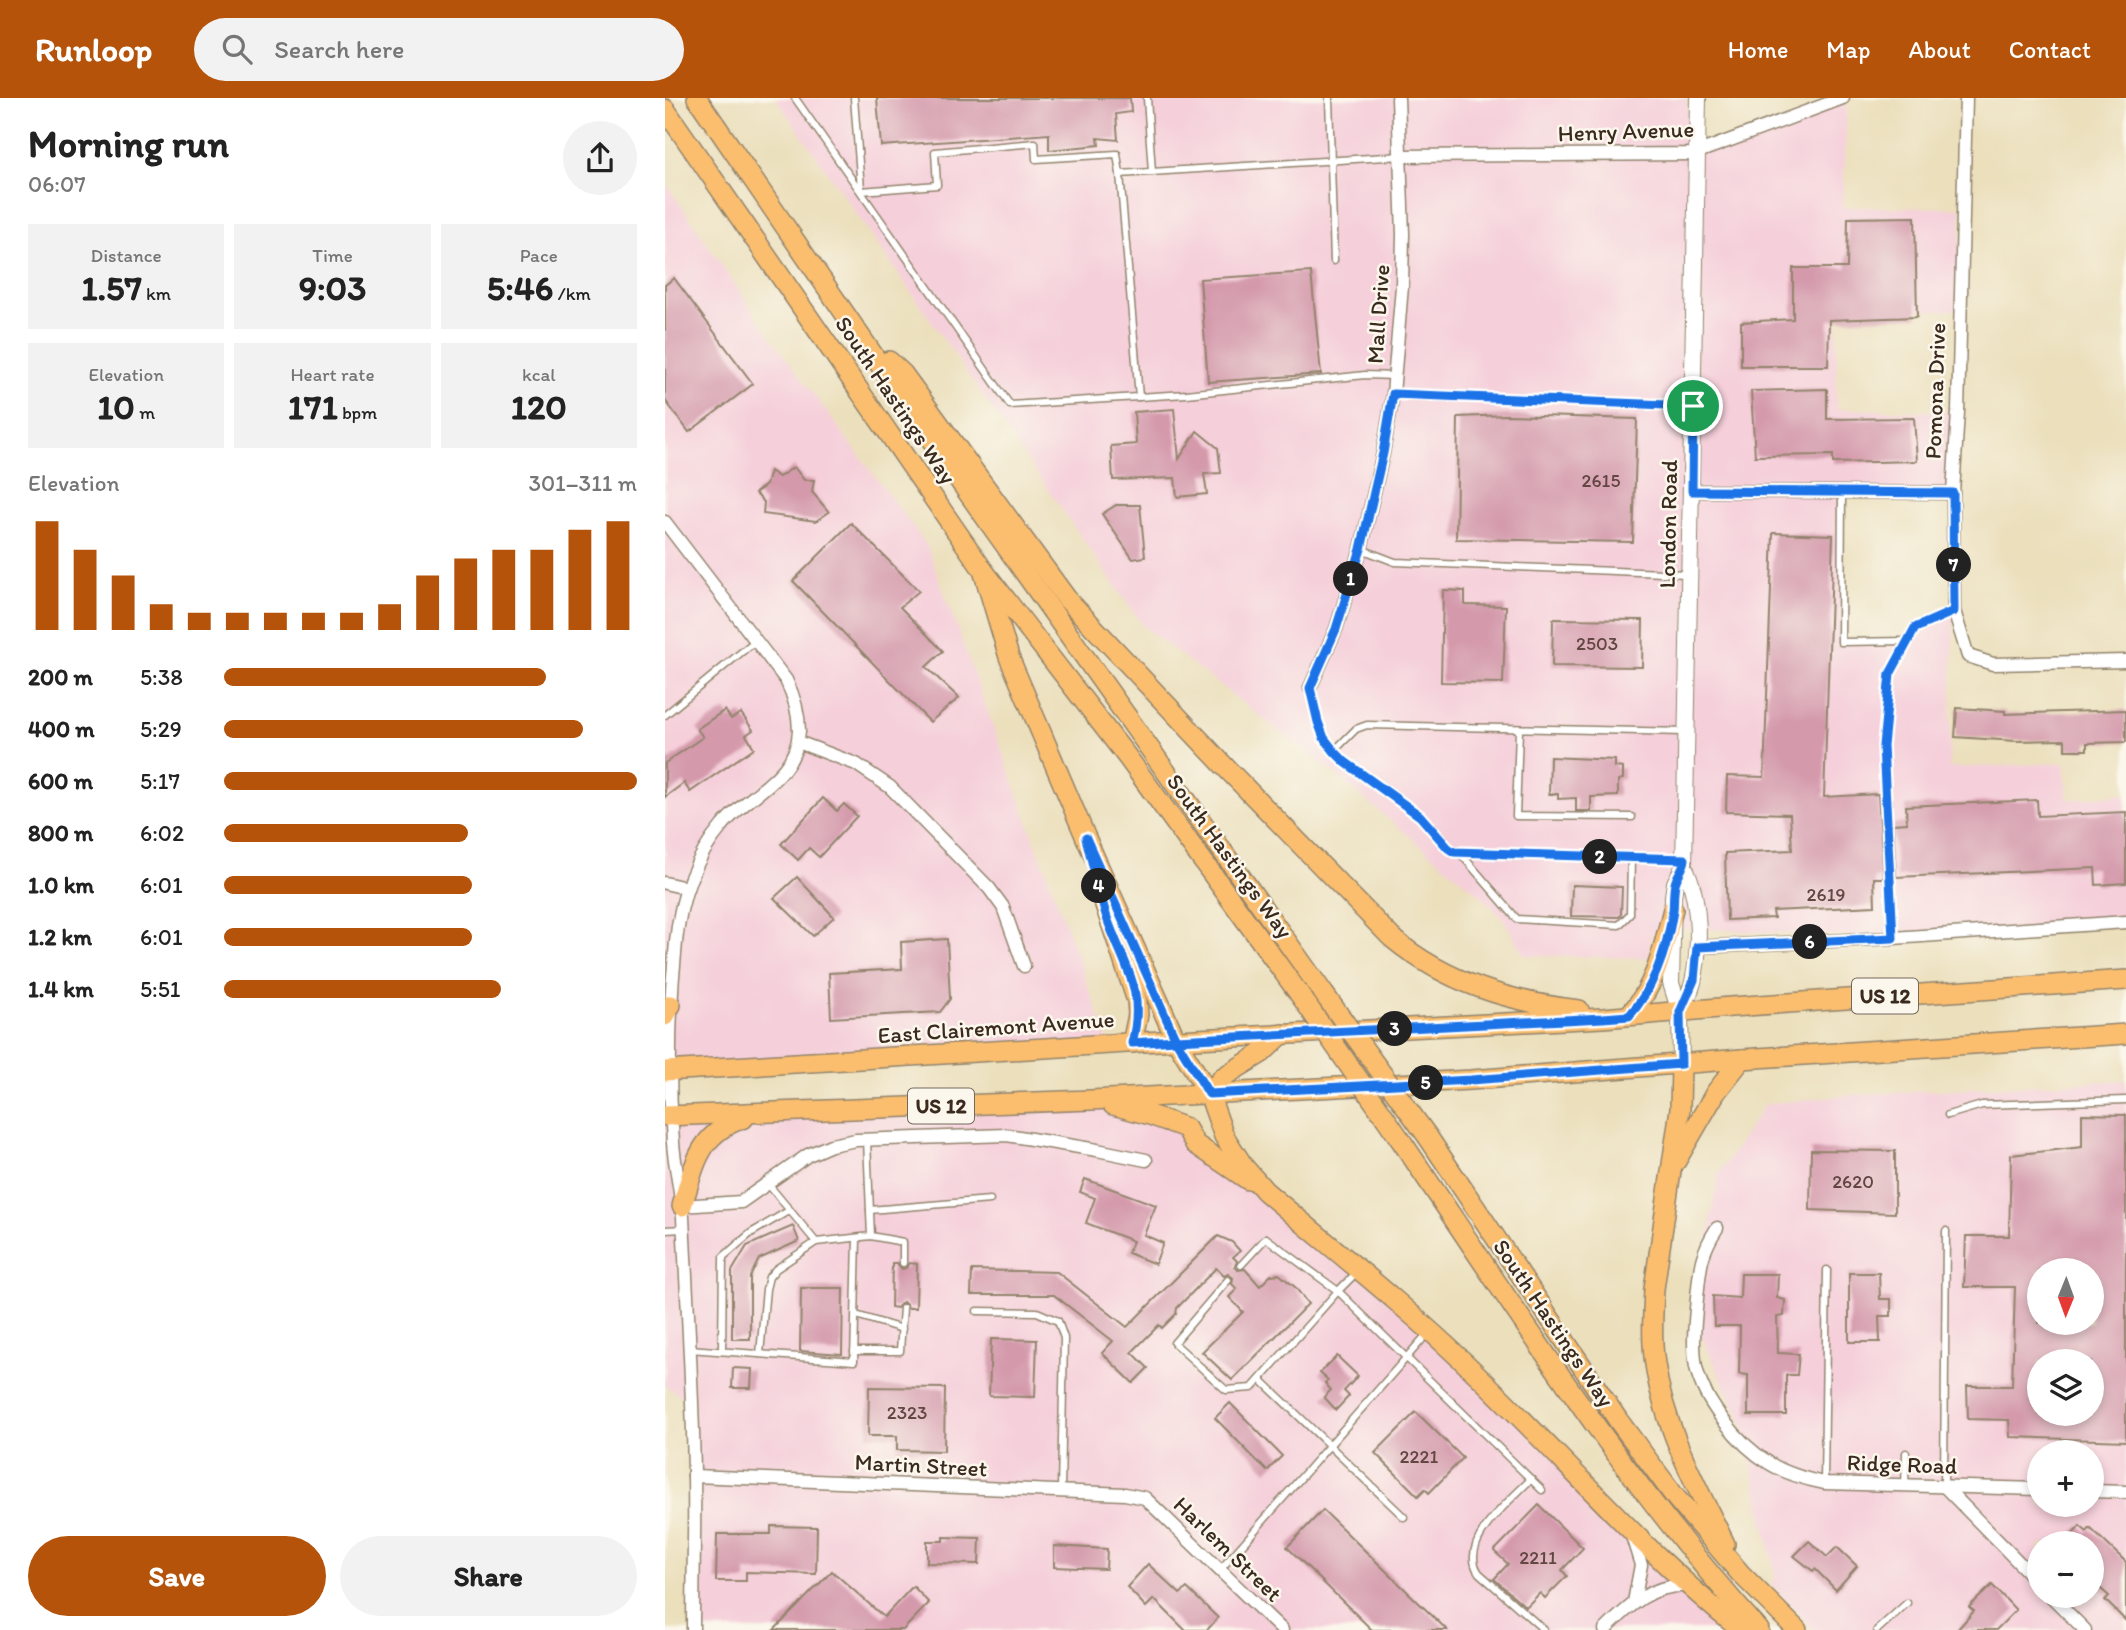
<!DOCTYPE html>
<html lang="en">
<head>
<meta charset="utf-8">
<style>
	body { margin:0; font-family:Itim,sans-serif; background:#f2f2f2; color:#222; height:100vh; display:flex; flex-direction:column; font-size:26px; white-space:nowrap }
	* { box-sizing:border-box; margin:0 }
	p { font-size:23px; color:#767676 }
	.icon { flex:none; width:38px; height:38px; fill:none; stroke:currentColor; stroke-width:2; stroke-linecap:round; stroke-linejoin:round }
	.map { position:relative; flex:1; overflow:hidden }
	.drawer { display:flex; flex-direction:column; background:#fff; width:665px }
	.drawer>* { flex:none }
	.needle { width:46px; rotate:181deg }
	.buttons { position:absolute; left:1362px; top:1160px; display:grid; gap:14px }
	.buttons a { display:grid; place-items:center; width:77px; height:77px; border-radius:50%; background:#fff; box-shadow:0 4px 10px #0003; font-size:35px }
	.pin { position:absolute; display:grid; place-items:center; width:60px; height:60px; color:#fff; margin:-30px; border:4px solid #fff; border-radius:50%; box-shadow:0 2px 7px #0007 }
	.km { position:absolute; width:35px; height:35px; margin:-18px; border-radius:50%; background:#222; color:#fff; font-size:19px; line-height:35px; text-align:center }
	.round { display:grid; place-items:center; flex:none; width:74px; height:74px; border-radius:37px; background:#f2f2f2 }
	.head { display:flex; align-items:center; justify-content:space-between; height:119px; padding:0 28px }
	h1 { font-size:38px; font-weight:800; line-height:52px }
	.stats { display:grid; grid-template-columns:repeat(3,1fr); gap:10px; height:119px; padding:7px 28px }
	.stats div { display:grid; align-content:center; border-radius:0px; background:#f2f2f2; text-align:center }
	.stats b { font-size:35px; font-weight:800 }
	.stats small { font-size:19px; font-weight:400 }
	.stats p { font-size:19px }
	.chart { height:196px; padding:14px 28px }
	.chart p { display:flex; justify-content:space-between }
	.chart svg { width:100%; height:126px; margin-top:7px; stroke:#b45309; stroke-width:6 }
	.button { display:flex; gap:14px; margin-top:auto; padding:14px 28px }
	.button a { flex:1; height:80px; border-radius:42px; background:#b45309; color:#fff; font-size:28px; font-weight:800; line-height:80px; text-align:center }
	.button a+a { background:#f2f2f2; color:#222 }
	ul { padding:0 28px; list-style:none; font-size:23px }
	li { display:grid; grid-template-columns:112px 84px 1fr; align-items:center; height:52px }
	li i { height:18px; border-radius:9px; background:#b45309 }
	header { display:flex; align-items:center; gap:42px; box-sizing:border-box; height:98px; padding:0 35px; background:#b45309; color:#fff }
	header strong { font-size:33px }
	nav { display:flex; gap:38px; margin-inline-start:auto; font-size:24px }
	.search { width:490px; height:63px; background:#f2f2f2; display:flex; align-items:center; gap:18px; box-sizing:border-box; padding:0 24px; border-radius:38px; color:#767676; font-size:26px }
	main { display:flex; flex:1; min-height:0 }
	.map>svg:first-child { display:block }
	.built { fill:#f5cfda; fill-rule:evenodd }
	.building { fill:#d49aac; fill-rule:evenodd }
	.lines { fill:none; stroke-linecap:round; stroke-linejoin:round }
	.service-casing { stroke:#93846d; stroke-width:9 }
	.minor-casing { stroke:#93846d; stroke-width:15 }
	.tertiary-casing { stroke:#93846d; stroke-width:18 }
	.primary-casing { stroke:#93846d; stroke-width:22 }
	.service { stroke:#fff; stroke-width:6 }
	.minor { stroke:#fff; stroke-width:12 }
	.tertiary { stroke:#fff; stroke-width:16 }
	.primary { stroke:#fbbe6e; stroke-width:19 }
	.primary-bridge-casing { stroke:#93846d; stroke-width:22; stroke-linecap:butt }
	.primary-bridge { stroke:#fbbe6e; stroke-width:19 }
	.route-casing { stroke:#fff; stroke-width:14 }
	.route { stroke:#1a73e8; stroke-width:9 }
	.labels { text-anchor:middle; stroke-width:5; stroke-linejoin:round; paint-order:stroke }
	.number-label { font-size:19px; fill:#614642 }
	.shield { fill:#fbf7ec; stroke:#75685c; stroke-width:2 }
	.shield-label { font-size:21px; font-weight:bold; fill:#3b2a1e }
	.street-label { font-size:23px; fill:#3b2a1e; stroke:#fbf7ec }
</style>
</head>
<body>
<header>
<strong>Runloop</strong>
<div class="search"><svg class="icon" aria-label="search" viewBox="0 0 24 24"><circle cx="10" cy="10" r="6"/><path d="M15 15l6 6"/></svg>Search here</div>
<nav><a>Home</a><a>Map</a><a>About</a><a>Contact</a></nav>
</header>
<main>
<section class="drawer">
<div class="head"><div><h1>Morning run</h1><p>06:07</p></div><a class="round"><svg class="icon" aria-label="share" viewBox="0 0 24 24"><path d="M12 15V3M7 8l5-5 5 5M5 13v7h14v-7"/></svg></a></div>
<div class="stats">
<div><p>Distance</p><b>1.57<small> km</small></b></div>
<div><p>Time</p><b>9:03</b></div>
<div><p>Pace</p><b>5:46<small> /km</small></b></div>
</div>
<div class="stats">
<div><p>Elevation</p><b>10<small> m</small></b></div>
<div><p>Heart rate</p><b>171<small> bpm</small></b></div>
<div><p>kcal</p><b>120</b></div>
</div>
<div class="chart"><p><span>Elevation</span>301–311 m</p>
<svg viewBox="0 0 160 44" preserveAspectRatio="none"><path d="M5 44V6M15 44V16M25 44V25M35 44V35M45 44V38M55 44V38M65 44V38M75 44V38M85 44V38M95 44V35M105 44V25M115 44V19M125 44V16M135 44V16M145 44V9M155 44V6"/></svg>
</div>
<ul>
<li><b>200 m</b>5:38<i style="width:78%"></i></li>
<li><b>400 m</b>5:29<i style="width:87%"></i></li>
<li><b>600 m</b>5:17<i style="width:100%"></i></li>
<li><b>800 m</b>6:02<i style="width:59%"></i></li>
<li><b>1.0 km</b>6:01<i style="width:60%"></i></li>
<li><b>1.2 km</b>6:01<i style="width:60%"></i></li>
<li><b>1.4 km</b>5:51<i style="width:67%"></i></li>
</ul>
<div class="button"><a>Save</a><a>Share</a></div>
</section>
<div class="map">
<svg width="1461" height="1532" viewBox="0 0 1461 1532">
	<rect width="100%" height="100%" fill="#fbf7ec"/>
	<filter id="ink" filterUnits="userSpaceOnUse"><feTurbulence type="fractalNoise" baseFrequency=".0143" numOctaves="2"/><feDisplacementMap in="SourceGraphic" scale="14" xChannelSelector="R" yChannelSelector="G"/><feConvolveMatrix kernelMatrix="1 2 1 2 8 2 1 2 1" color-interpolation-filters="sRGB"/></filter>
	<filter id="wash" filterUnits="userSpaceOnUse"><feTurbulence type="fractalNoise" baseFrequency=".00686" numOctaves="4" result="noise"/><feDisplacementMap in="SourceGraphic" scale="28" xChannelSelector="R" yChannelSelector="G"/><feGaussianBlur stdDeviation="1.57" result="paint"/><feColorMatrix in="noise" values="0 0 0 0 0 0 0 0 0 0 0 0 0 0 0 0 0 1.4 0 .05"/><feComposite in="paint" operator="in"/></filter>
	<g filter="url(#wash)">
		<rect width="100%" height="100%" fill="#ebdfbc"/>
		<!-- built -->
		<g class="built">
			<polygon points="111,0 1021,0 1028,55 1182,0 1178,109 1296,110 1294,212 1172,213 1171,311 1293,314 1288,395 1177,394 1176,544 1243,543 1249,530 1289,513 1284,670 1399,665 1403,702 1461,696 1461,824 1228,840 1024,830 987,834 983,860 859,857 839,822 820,801 661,669 478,528"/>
			<polygon points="0,84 105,238 262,448 444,946 0,973"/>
			<path d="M1461 982V1532H1150L1105 1485 1111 1479 1077 1324 1030 1225 1053 1077 1100 1006 1185 997ZM1374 1172H1426V1225H1374ZM1374 1264H1426V1316H1374ZM1374 1354H1426V1407H1374ZM1374 1446H1426V1498H1374Z"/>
			<polygon points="426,1002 502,1023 706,1182 1074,1532 28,1532 25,1304 0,1287 0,1018"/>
		</g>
		<g id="blocks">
			<!-- building -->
			<g class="building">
				<polygon points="212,0 465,0 466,14 451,16 453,42 433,40 434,47 384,52 384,36 216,48"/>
				<polygon points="1250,119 1252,219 1164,222 1163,268 1076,268 1076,224 1128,221 1128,170 1182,170 1183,120"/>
				<polygon points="646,174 656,276 543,284 535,181"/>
				<polygon points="9,180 88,286 24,334 0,302 0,187"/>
				<polygon points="1162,291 1162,321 1249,320 1252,363 1168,365 1168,357 1090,358 1086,293"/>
				<polygon points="509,311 514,361 532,333 553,350 556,375 539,376 542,396 512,399 510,380 448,382 446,348 471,346 469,314"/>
				<polygon points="842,317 972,321 968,444 791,441 793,319"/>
				<polygon points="129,369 139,382 149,382 147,394 164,414 151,423 98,416 99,404 90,395 101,387 105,373 114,379"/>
				<polygon points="451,407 475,407 480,459 468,461 437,416"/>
				<polygon points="186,425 254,493 235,509 278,553 261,569 294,600 265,624 128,483"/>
				<polygon points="1108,435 1168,437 1159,699 1213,696 1219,780 1209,780 1210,808 1108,813 1109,820 1062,822 1060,755 1127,752 1125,716 1061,714 1062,678 1099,679"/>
				<polygon points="778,492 800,493 800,507 841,508 838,585 776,584"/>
				<polygon points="888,521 978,522 977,569 887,568"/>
				<polygon points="1292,610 1340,613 1340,616 1461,612 1461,644 1422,645 1422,652 1400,652 1400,642 1351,643 1290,639"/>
				<polygon points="60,612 66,621 76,615 88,632 81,637 89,650 25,694 19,685 0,699 0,665 38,639 32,631"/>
				<polygon points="885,659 950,662 950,669 958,670 958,681 953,682 953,698 926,699 926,713 911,713 911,700 893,701 893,696 884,696"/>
				<polygon points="158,700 172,713 179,706 192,718 154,759 144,750 133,762 116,746"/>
				<polygon points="1372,702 1373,718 1461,714 1461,785 1431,787 1430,770 1231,779 1228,726 1242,725 1241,708"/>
				<polygon points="132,779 169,819 148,838 109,800"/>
				<polygon points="907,787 957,789 956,816 954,819 906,818"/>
				<polygon points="282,841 285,901 275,914 166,920 164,875 237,871 236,844"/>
				<path d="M1417 1016 1461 1017V1343L1345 1339 1344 1322 1303 1321 1302 1288H1347L1350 1189H1299L1301 1138H1344L1346 1057 1417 1049ZM1374 1172H1426V1225H1374ZM1374 1264H1426V1316H1374Z"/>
				<polygon points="1146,1052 1230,1053 1230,1115 1145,1112"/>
				<polygon points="420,1081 491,1107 479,1137 498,1145 490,1166 463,1155 468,1143 421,1125 430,1100 415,1094"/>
				<polygon points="128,1128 134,1143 94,1161 85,1179 85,1241 67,1241 67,1173 82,1148"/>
				<polygon points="553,1138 567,1144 575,1153 568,1159 572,1163 570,1168 573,1172 580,1171 595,1188 606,1177 614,1176 630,1189 643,1206 567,1282 537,1254 578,1214 564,1199 572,1191 567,1186 568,1180 563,1176 559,1178 551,1170 512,1210 511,1216 497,1230 494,1227 467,1254 483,1270 468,1285 437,1255 448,1243 389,1197 306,1197 307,1172 392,1174 462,1229"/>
				<polygon points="227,1165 232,1165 237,1171 241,1170 244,1165 252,1166 251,1210 244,1210 238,1204 232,1210 226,1209"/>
				<polygon points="1184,1175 1214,1175 1215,1201 1226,1201 1226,1218 1214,1218 1215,1244 1184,1244"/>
				<polygon points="1076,1176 1113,1176 1112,1200 1120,1202 1119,1218 1112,1219 1113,1255 1134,1256 1132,1277 1121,1277 1121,1317 1083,1317 1083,1277 1074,1276 1075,1228 1049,1228 1048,1198 1075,1200"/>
				<polygon points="136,1190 178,1190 177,1256 135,1253"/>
				<polygon points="326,1241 372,1242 370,1299 324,1298"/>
				<polygon points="672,1258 693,1278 679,1293 684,1298 671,1312 659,1299 666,1292 660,1285 663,1282 655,1275"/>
				<polygon points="68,1270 87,1271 86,1290 67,1290"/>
				<polygon points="204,1289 280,1290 279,1353 232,1352 232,1338 203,1338"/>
				<polygon points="565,1305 617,1358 602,1373 550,1320"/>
				<polygon points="751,1314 798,1360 764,1395 760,1391 753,1398 710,1355"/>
				<polygon points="874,1407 918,1450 897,1472 902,1478 880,1500 875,1495 861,1509 829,1481 843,1466 829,1453"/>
				<polygon points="658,1412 782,1532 707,1532 622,1449"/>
				<polygon points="106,1428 152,1429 151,1476 81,1474 81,1483 51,1483 52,1436 106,1436"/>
				<polygon points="1415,1428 1422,1434 1425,1430 1461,1464 1461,1523 1440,1502 1444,1498 1426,1482 1426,1446 1399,1446"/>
				<polygon points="278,1439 315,1440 314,1466 262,1465 262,1443 278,1443"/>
				<polygon points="1144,1443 1162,1459 1172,1449 1192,1468 1171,1492 1150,1471 1148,1473 1129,1458"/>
				<polygon points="389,1448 442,1451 441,1471 389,1469"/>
				<polygon points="483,1466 515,1496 522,1490 553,1520 542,1532 520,1532 489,1501 481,1509 462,1489"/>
				<polygon points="167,1473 219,1519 248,1488 264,1505 238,1532 109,1532"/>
				<polygon points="1327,1487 1351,1512 1331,1532 1292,1532 1309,1513 1304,1509"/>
			</g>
		</g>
	</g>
	<g filter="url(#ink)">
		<use href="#blocks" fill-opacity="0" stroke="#93846d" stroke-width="2"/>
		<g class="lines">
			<!-- service casing -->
			<g class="service-casing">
				<g id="service">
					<polyline points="130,0 345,307 521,296 700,277 730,278"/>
					<polyline points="189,0 196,91"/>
					<polyline points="482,0 487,74"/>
					<polyline points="664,0 669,163"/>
					<polyline points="455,76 474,299"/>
					<polyline points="196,93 272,87 270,54 370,45 371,61 452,56 455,76 736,58"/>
					<polyline points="728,296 1026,308"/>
					<polyline points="1177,394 1176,544 1243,543"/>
					<polyline points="696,451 730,464 1023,476"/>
					<path d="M645 590C649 607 651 627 661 642 682 676 724 692 754 717 765 726 774 739 783 750L796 756 1018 760"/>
					<polyline points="0,617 90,543"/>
					<polyline points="854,632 851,718 967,719"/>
					<polyline points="669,653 691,631 702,627 1020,634"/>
					<polyline points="796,756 852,821 954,827 965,816 966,760"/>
					<polyline points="1228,840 1218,648 1225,576 1249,530 1288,513"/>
					<polyline points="1283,1017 1317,1007 1461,1002"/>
					<polyline points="202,1042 206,1138"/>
					<polyline points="103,1086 151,1144"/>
					<polyline points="205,1112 325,1102"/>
					<polyline points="0,1132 18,1131"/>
					<polyline points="693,1173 673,1193 877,1392"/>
					<polyline points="563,1182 509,1245 561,1292 587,1290 673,1193 601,1140 576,1167"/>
					<polyline points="312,1213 372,1214 393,1223 399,1240 396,1393"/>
					<polyline points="191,1217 237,1231"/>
					<polyline points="24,1251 189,1263 192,1140"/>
					<polyline points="57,1253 58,1159 86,1135 125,1112"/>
					<polyline points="189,1253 235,1253 238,1210"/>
					<polyline points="95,1256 101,1191 104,1179 111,1171 151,1144 206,1138 238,1144 238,1165"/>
					<polyline points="596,1282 739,1419"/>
					<path d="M866 1381C847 1401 792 1444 814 1475L879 1532"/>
					<polyline points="1159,1385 1162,1172"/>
					<polyline points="1240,1388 1241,1355"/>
					<polyline points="1279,1388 1281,1133"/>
					<polyline points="555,1472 763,1235"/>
					<polyline points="1212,1532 1242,1505"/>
				</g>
			</g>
			<!-- minor casing -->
			<g class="minor-casing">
				<g id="minor">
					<polyline points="1301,0 1293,314 1288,395 1289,513 1303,558 1328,566 1461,563"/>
					<polyline points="736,58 1028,56 1178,0"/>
					<polyline points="1027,393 1288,395"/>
					<path d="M0 424 121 582C129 598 134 614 134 633 132 680 83 695 57 728 29 761 15 801 11 844 4 910 3 978 8 1045 10 1070 16 1094 18 1119 22 1205 28 1292 29 1378 30 1429 28 1481 28 1532"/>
					<polyline points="645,590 671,531 696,451 718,355 728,296 737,188 738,136 733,0"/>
					<polyline points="133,644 191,666 225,689 324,790 338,809 359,868"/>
					<polyline points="0,785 21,790"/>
					<polyline points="1032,849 1228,840 1461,824"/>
					<polyline points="17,1108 76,1104 143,1057 166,1047 191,1042 342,1037 432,1052 481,1062"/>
					<path d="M1052 1130C1035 1156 1035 1170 1032 1200 1030 1223 1027 1247 1031 1269 1039 1304 1074 1347 1104 1365 1121 1376 1140 1381 1159 1385L1374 1391"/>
					<polyline points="29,1378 460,1396 480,1400 617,1532"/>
					<polyline points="1279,1388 1374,1485"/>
					<polyline points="1426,1393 1461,1394"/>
					<polyline points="967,1438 976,1467 969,1504"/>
					<polyline points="1386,1498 1420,1532"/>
					<path d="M940 1532C964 1508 987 1485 1024 1488"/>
				</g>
			</g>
			<!-- tertiary casing -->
			<g class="tertiary-casing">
				<g id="tertiary">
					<path d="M1015 914C1020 904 1026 894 1028 884 1036 849 1035 799 1019 768L1033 0"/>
					<polyline points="1016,966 1015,914 1006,885 1008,798 1010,785 1019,768"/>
				</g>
			</g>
			<!-- primary casing -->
			<g class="primary-casing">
				<g id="primary">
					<polyline points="32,0 296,385 659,896"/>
					<polyline points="0,11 318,472 463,660 635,897"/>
					<path d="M224 263 238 276 402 501 564 673 727 840C781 885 846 904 914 912"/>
					<path d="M318 472 344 559 421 740 511 942 544 996 559 1038 579 1069 600 1093C667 1150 737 1205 801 1266 894 1354 976 1452 1076 1532"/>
					<polyline points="436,795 472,903 473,917 467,945"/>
					<path d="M964 917C992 887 998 850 1008 811"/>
					<polyline points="0,918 6,907"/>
					<path d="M1016 966 1015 1011 989 1191C988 1216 986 1241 990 1266 999 1330 1032 1389 1060 1446"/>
					<polyline points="0,973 511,942 938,920 1066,909 1461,882"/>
					<polyline points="544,996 558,979 597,955 617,936"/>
					<polyline points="448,1007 485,1017 521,1030 530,1046 583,1082"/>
					<polyline points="0,1018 426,1002 806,982 1077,961 1461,936"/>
					<polyline points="763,1039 953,1322 1011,1400 1075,1475 1132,1532"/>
					<path d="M735 1041C849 1209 957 1381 1094 1532"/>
					<polyline points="1011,1063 1051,994 1077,961"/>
					<path d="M17 1108C30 1067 33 1035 79 1020"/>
				</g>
			</g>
			<!-- service -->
			<use href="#service" class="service"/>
			<!-- minor -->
			<use href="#minor" class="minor"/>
			<!-- tertiary -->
			<use href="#tertiary" class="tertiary"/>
			<!-- primary -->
			<use href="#primary" class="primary"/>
			<!-- primary-bridge casing -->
			<g class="primary-bridge-casing">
				<g id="primary-bridge">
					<polyline points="659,896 763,1039"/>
					<polyline points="635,897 735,1041"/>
				</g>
			</g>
			<!-- primary-bridge -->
			<use href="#primary-bridge" class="primary-bridge"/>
		</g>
	</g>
	<g class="lines" filter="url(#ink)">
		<!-- route casing -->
		<g class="route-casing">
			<path id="route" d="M1028 308 728 296 718 355 696 451 671 531 645 590 653 624 659 640 669 653 680 664 755 718 783 750 789 754 1020 761C1019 771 1012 776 1010 786 1008 795 1009 804 1008 813 1002 850 990 889 964 918L938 920 511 942 421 740C428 767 434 794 442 820 459 869 481 890 467 945L511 942 544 996 806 982 1016 966 1015 914 1029 882 1032 849 1228 840 1218 648 1225 576 1250 530 1289 513 1288 395 1027 393 1028 308"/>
		</g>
		<!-- route -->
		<use href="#route" class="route"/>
	</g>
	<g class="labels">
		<!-- number labels -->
		<g class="number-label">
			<text x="936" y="389">2615</text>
			<text x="932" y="552">2503</text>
			<text x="1161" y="803">2619</text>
			<text x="1188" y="1090">2620</text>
			<text x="242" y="1321">2323</text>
			<text x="754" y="1365">2221</text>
			<text x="873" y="1466">2211</text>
		</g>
		<!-- shield labels -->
		<g class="shield">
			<rect x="1187" y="880.5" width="66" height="35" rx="5"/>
			<rect x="243" y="990.5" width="66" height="35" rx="5"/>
		</g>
		<g class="shield-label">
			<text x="1220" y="905">US 12</text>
			<text x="276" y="1015">US 12</text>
		</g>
		<!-- street labels -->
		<g class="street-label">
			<text transform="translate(961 33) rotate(-2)" y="8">Henry Avenue</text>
			<text transform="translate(713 216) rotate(-86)" y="8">Mall Drive</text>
			<text transform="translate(1270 293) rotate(-88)" y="8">Pomona Drive</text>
			<text transform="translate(231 302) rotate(56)" y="8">South Hastings Way</text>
			<text transform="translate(1003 426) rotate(-89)" y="8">London Road</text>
			<text transform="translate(565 758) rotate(54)" y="8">South Hastings Way</text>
			<text transform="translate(331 929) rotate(-4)" y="8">East Clairemont Avenue</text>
			<text transform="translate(889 1225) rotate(56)" y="8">South Hastings Way</text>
			<text transform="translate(1237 1366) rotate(2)" y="8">Ridge Road</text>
			<text transform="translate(256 1367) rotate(3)" y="8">Martin Street</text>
			<text transform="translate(563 1451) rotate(44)" y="8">Harlem Street</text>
		</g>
	</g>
</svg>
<div class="buttons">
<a><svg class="needle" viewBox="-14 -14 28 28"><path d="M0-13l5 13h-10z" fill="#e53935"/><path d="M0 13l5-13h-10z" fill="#767676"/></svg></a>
<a><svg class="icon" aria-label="layers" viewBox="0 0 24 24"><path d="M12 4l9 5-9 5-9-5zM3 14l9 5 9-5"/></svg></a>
<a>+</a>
<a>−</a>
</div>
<div class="pin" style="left:1028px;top:308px;background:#1e9e55"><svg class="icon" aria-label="arrive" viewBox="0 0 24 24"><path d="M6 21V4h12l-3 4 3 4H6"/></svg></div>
<b class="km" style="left:686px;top:481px">1</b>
<b class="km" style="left:935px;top:759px">2</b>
<b class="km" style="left:730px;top:931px">3</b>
<b class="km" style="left:434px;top:788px">4</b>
<b class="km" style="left:761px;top:985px">5</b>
<b class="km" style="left:1145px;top:844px">6</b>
<b class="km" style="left:1289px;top:467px">7</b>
</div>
</main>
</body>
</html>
